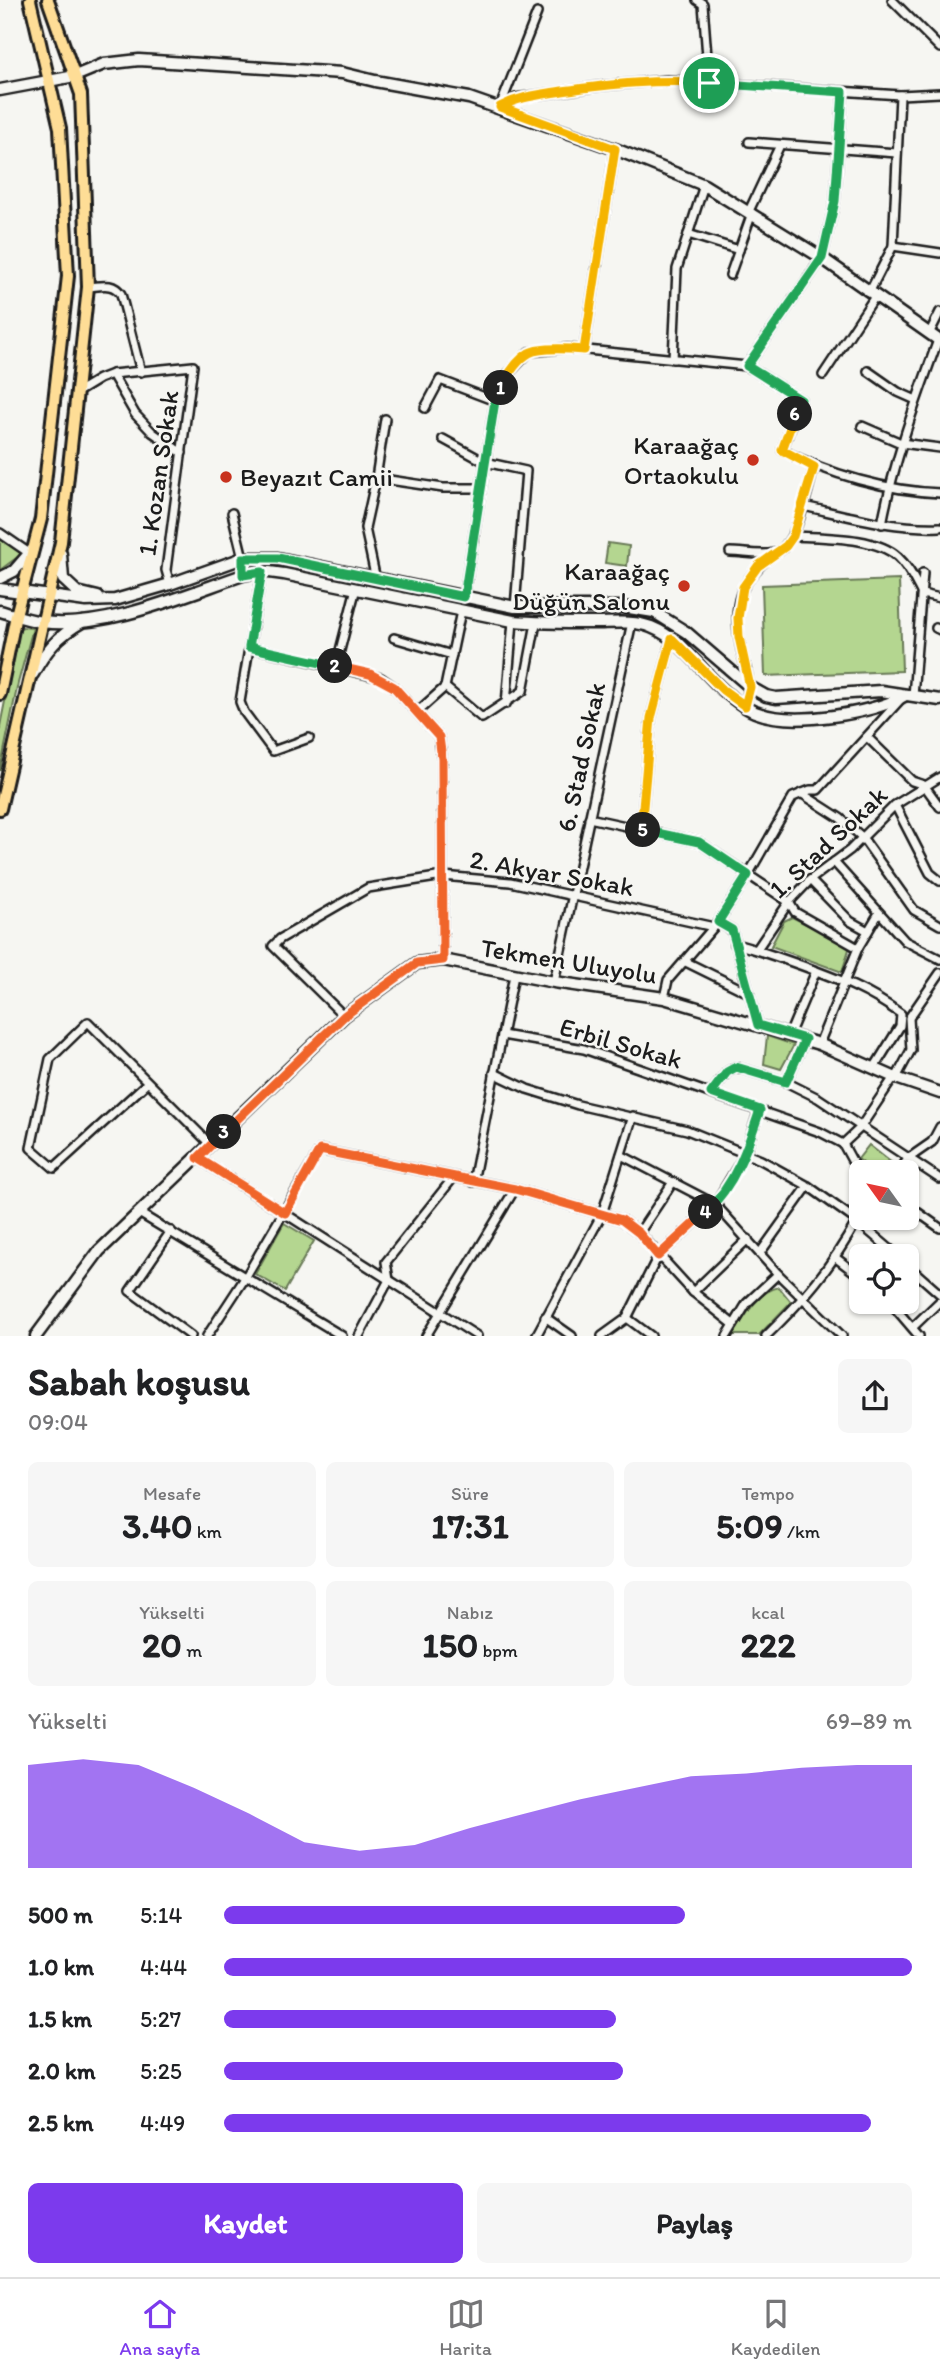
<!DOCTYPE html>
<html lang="tr">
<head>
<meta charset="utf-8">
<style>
	body { margin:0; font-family:Itim,sans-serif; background:#f6f6f6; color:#202124; height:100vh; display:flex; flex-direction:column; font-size:26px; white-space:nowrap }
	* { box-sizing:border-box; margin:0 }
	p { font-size:23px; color:#757577 }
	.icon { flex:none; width:38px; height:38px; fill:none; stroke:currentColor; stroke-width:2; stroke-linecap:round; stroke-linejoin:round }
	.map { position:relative; height:1336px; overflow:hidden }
	.drawer { display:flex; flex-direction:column; background:#fff; flex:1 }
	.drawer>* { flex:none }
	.needle { width:46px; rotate:303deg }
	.buttons { position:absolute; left:849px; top:1160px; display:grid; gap:14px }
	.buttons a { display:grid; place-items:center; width:70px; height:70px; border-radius:10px; background:#fff; box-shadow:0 2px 5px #0004; font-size:35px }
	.pin { position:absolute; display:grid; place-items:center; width:60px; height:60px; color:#fff; margin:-30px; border:4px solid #fff; border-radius:50%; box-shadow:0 2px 7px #0007 }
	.km { position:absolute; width:35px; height:35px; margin:-18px; border-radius:50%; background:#222; color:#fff; font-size:19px; line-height:35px; text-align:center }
	.round { display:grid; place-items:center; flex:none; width:74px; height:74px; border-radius:10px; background:#f6f6f6 }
	.summary { display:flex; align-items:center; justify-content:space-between; height:119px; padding:0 28px }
	h1 { font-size:38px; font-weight:800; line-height:52px }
	.metrics { display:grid; grid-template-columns:repeat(3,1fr); gap:10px; height:119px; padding:7px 28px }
	.metrics div { display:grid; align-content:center; border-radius:10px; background:#f6f6f6; text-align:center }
	.metrics b { font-size:35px; font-weight:800 }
	.metrics small { font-size:19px; font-weight:400 }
	.metrics p { font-size:19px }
	.chart { height:196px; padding:14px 28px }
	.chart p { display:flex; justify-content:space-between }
	.chart svg { width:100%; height:126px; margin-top:7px; fill:#7c3aed; opacity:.7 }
	.button { display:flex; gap:14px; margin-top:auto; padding:14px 28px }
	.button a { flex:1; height:80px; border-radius:10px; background:#7c3aed; color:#fff; font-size:28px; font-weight:800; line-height:80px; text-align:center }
	.button a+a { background:#f6f6f6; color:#202124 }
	ul { padding:0 28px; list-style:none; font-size:23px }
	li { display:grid; grid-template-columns:112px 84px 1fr; align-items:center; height:52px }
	li i { height:18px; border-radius:9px; background:#7c3aed }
	.dock { display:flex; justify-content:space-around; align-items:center; height:98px; border-top:2px solid #e0e0e0; background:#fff; font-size:19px; color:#757577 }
	.dock a { display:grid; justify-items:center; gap:4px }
	.dock .current { color:#7c3aed }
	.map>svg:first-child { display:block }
	.green { fill:#b4d690; stroke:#687956; stroke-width:2 }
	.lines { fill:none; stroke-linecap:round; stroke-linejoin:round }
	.street-casing { stroke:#1c1c1c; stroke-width:12 }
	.secondary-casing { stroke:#1c1c1c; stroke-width:15 }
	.primary-casing { stroke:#1c1c1c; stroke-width:16 }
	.street { stroke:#f6f6f2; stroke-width:7 }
	.secondary { stroke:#f6f6f2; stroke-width:10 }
	.primary { stroke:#fedd96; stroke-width:10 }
	.split-1-casing { stroke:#fff; stroke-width:14 }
	.split-2-casing { stroke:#fff; stroke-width:14 }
	.split-3-casing { stroke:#fff; stroke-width:14 }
	.split-4-casing { stroke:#fff; stroke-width:14 }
	.split-5-casing { stroke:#fff; stroke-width:14 }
	.split-6-casing { stroke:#fff; stroke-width:14 }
	.split-7-casing { stroke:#fff; stroke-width:14 }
	.split-1 { stroke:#f5b400; stroke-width:9 }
	.split-2 { stroke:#22a559; stroke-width:9 }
	.split-3 { stroke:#f0652b; stroke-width:9 }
	.split-4 { stroke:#f0652b; stroke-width:9 }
	.split-5 { stroke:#22a559; stroke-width:9 }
	.split-6 { stroke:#f5b400; stroke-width:9 }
	.split-7 { stroke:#22a559; stroke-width:9 }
	.poi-dot { fill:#c8321e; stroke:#f6f6f2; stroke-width:2.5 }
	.labels { text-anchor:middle; stroke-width:5; stroke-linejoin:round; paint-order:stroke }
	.poi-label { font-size:26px; fill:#1c1c1c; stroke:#f6f6f2; text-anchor:end }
	.street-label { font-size:26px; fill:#1c1c1c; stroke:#f6f6f2 }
</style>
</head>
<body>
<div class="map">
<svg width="940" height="1336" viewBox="0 0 940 1336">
	<rect width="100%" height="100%" fill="#f6f6f2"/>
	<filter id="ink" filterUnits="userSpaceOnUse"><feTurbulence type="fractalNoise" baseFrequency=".0143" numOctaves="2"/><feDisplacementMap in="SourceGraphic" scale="14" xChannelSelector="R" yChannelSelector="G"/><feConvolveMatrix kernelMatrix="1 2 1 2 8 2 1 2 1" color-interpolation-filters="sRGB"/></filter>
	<g filter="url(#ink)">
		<!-- green -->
		<g class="green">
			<polygon points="0,538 23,553 0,570"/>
			<polygon points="608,543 629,546 627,566 605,563"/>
			<polygon points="899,580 902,671 765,676 762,585"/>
			<polygon points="20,627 33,628 18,683 0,771 0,726"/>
			<polygon points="792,917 850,946 842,972 771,946 784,921"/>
			<polygon points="767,1036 794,1045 781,1069 764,1064"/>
			<polygon points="869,1145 897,1167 892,1172 875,1172 858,1159"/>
			<polygon points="284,1223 314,1241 285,1291 255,1274"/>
			<path d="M779 1287 791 1302 759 1335H733C744 1319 757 1291 779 1287Z"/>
		</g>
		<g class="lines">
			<!-- street casing -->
			<g class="street-casing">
				<g id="street">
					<polyline points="697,0 703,4 709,83"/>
					<polyline points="892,0 940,48"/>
					<polyline points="500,107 516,98 600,86 667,80 900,95 940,93"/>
					<polyline points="500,107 537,13"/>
					<polyline points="749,142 897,153"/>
					<polyline points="749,211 780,145"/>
					<polyline points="688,234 739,250"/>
					<polyline points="893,246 940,253"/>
					<polyline points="730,275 752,213"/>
					<path d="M88 287C102 286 113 282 121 294L141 372"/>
					<polyline points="870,291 893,246 900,95"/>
					<polyline points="929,334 940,312"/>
					<polyline points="584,350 615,149"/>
					<polyline points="673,359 677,269 704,185"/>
					<polyline points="747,366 822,258 835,201 843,92"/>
					<polyline points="868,371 898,392 916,400"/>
					<polyline points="112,374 135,414 152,432 182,453"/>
					<polyline points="823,375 876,295"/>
					<polyline points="76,393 99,379 112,374 193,366 166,570 170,584"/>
					<polyline points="425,408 440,380 495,401"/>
					<polyline points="862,426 901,443 940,448"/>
					<polyline points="443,439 485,462 526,471 515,607"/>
					<polyline points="376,478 443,488 481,488"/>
					<path d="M803 506C849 516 893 529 940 527"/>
					<polyline points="232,513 243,558 243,575"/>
					<path d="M882 524C894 460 916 401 938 340"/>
					<polyline points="0,533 29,553"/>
					<path d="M793 536C824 538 875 536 898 557 909 567 915 581 922 594L940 598"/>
					<path d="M730 552C743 552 760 556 774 553 797 549 808 487 814 467"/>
					<polyline points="262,571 240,702 244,712 273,751 309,738"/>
					<polyline points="376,580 365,528 376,478 385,419"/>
					<path d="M464 597 495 401 508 374 529 352 567 348 747 366 801 400 782 450C828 474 888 491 940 493"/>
					<polyline points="936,628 940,630"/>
					<polyline points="394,638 452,655"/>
					<polyline points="249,647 381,678 394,687 439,737 442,759 443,960"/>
					<polyline points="336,666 356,588"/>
					<polyline points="445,687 482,718 523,691 536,623"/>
					<polyline points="913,696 923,573"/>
					<polyline points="506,704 513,621"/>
					<path d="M745 706C753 677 746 675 741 648 731 604 739 580 775 553"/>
					<polyline points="417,712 445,687 461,611"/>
					<polyline points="867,737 912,781 924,785 940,807"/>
					<polyline points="801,793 840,818 862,837 914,910 940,925"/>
					<polyline points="895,805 930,873 940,881"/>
					<polyline points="589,818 699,842 789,902 795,912 858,948"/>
					<polyline points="641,829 651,718 672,639"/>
					<polyline points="834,862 905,941 940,959"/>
					<polyline points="810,880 850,921 868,931"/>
					<polyline points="718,922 732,930 758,1025"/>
					<path d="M735 944C759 950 781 958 803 966 841 980 868 990 901 1014L900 1026 874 1068"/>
					<polyline points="757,949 789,902 810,880 850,850 895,805 940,777"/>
					<polyline points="686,962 749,993"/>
					<polyline points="554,982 632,622"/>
					<polyline points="664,998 668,980 718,922 748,875 793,797 810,790 818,790 901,699"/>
					<polyline points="344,1016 273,946 280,939 368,888 443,876 510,882 714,927"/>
					<polyline points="502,1035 584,1049 820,1132 843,1144"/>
					<polyline points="789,1035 816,971"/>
					<polyline points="819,1044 858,948 879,913"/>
					<polyline points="494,1073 527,1089 578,1105 687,1130 761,1160 808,1186 857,1221 898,1256"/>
					<polyline points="896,1078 911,1050 909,1018 940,973"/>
					<polyline points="786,1082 805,1039"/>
					<polyline points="147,1083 54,1168 31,1148 50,1059 88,1022 211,1145"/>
					<polyline points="711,1093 727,1072 736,1067 786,1082 818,1098 940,1179"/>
					<polyline points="843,1144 860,1128 894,1077"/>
					<polyline points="843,1144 856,1168 863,1172"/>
					<polyline points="621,1155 715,1204 778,1274 842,1336"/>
					<polyline points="198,1158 477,1336"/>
					<polyline points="898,1172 909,1158 932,1142 940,1127"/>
					<polyline points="473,1182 514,975"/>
					<polyline points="906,1204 940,1228"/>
					<polyline points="139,1213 342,1336"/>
					<polyline points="171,1231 130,1291 191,1336"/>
					<polyline points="639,1233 673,1182"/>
					<polyline points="760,1253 808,1186"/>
					<polyline points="836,1258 861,1277"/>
					<polyline points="906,1264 940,1294"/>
					<polyline points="693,1292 748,1239"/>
					<polyline points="890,1302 919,1336"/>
					<polyline points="545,1317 572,1336"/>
					<polyline points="627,1318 651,1336"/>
					<polyline points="913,1327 940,1301"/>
					<polyline points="207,1336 245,1278 320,1150 515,1189 622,1220 639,1233 693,1292 733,1324"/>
					<polyline points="359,1336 389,1280 386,1262 453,1178"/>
					<polyline points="426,1336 515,1189"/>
					<polyline points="536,1336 602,1214 633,1116"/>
					<polyline points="602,1336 627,1318 658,1256 715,1204 745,1154 759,1110"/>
					<polyline points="727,1336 747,1303 778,1274"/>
					<path d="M766 1336C805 1298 830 1269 857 1221"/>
				</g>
			</g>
			<!-- secondary casing -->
			<g class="secondary-casing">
				<g id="secondary">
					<polyline points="0,90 75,76 104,64 139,60 342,73 375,81 469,98 615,149 704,185 822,258 940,341"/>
					<polyline points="61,554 63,579 77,592 98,597"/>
					<polyline points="0,578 14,571 33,549"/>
					<polyline points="0,589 86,601 115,600 170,584 243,558 278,558 515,607 623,607 654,612 686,632 750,687 766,696 776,698 881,691 940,700"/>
					<path d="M0 611C14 615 28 620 42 622 105 630 184 595 243 575L262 571 284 574 513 621C540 623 566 623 593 623 612 623 633 620 651 627 681 639 700 669 723 690 733 699 745 709 758 713 792 726 873 714 904 696"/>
					<path d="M33 674C45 651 59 635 82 622"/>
					<polyline points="36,1336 99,1251 344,1016 417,963 443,960 554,982 664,998 819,1044 896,1078 940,1093"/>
				</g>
			</g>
			<!-- primary casing -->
			<g class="primary-casing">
				<g id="primary">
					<polyline points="0,694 16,615 41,519 68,276 60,128 30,0"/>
					<polyline points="0,809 61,542 88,287 81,94 48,0"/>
				</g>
			</g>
			<!-- street -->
			<use href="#street" class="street"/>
			<!-- secondary -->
			<use href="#secondary" class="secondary"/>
			<!-- primary -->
			<use href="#primary" class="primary"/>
		</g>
	</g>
	<g class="lines" filter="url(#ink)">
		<!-- split-1 casing -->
		<g class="split-1-casing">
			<path id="split-1" d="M501 388C507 376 517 360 529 353 540 347 572 349 584 350L615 149 500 107C520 96 540 95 562 91 612 84 659 79 709 83"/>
		</g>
		<!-- split-2 casing -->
		<g class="split-2-casing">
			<polyline id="split-2" points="335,666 249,647 262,572 243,575 243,558 278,558 464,597 495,401 501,388"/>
		</g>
		<!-- split-3 casing -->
		<g class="split-3-casing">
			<polyline id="split-3" points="224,1132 344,1016 417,963 443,960 442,759 439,737 394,687 370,674 335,666"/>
		</g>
		<!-- split-4 casing -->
		<g class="split-4-casing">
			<polyline id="split-4" points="224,1132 198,1158 285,1213 320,1150 515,1189 622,1220 639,1233 658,1256 706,1212"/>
		</g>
		<!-- split-5 casing -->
		<g class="split-5-casing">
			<path id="split-5" d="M643 830 699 842 748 875 718 922 732 930 758 1025 805 1039 786 1082 736 1067 727 1072 711 1093 760 1110C748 1146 735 1185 706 1212"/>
		</g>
		<!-- split-6 casing -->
		<g class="split-6-casing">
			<polyline id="split-6" points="643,830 641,829 651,718 672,639 723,690 745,706 750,687 739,637 738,618 743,587 758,566 786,546 793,536 814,467 782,450 795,414"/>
		</g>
		<!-- split-7 casing -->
		<g class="split-7-casing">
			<polyline id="split-7" points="709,83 843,92 835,201 822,258 747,366 801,400 795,414"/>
		</g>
		<!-- split-1 -->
		<use href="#split-1" class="split-1"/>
		<!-- split-2 -->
		<use href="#split-2" class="split-2"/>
		<!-- split-3 -->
		<use href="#split-3" class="split-3"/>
		<!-- split-4 -->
		<use href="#split-4" class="split-4"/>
		<!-- split-5 -->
		<use href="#split-5" class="split-5"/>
		<!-- split-6 -->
		<use href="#split-6" class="split-6"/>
		<!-- split-7 -->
		<use href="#split-7" class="split-7"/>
	</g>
	<!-- markers -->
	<g class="poi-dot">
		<circle cx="753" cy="460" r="7"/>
		<circle cx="226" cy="477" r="7"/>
		<circle cx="684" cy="586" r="7"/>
	</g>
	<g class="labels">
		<!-- poi labels -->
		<g class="poi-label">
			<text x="739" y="454">Karaağaç<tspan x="739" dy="30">Ortaokulu</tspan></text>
			<text x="240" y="486" text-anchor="start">Beyazıt Camii</text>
			<text x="670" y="580">Karaağaç<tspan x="670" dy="30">Düğün Salonu</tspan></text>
		</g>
		<!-- street labels -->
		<g class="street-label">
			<text transform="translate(158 473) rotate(-82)" y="9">1. Kozan Sokak</text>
			<text transform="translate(581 757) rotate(-78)" y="9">6. Stad Sokak</text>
			<text transform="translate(828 842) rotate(-43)" y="9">1. Stad Sokak</text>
			<text transform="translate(552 873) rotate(10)" y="9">2. Akyar Sokak</text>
			<text transform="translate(569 961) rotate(9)" y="9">Tekmen Uluyolu</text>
			<text transform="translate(621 1043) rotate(16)" y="9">Erbil Sokak</text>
		</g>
	</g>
</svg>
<div class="buttons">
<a><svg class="needle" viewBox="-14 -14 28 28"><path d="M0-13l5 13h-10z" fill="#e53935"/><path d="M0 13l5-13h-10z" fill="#757577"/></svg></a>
<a><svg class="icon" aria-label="locate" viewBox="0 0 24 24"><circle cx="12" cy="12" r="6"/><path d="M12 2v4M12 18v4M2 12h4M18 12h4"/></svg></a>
</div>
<div class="pin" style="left:709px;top:83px;background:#1e9e55"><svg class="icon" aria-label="arrive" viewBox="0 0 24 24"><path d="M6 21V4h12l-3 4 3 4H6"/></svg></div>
<b class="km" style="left:501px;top:388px">1</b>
<b class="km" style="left:335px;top:666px">2</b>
<b class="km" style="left:224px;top:1132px">3</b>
<b class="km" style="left:706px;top:1212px">4</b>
<b class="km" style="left:643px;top:830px">5</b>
<b class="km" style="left:795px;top:414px">6</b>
</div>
<section class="drawer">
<div class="summary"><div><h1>Sabah koşusu</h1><p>09:04</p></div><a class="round"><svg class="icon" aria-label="share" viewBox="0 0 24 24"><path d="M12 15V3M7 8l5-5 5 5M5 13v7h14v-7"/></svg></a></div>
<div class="metrics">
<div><p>Mesafe</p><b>3.40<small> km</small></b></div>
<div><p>Süre</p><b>17:31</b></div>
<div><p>Tempo</p><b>5:09<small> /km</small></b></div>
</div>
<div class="metrics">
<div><p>Yükselti</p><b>20<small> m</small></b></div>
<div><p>Nabız</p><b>150<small> bpm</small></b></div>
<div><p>kcal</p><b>222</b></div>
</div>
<div class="chart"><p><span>Yükselti</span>69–89 m</p>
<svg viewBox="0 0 160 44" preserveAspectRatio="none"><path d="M0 44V8L10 6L20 8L30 16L40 25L50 35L60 38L70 36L80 30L90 25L100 20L110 16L120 12L130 11L140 9L150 8L160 8V44z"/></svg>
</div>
<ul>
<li><b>500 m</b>5:14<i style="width:67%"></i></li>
<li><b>1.0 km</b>4:44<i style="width:100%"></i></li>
<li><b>1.5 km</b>5:27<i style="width:57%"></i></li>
<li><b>2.0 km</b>5:25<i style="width:58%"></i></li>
<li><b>2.5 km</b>4:49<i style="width:94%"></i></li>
</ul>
<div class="button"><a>Kaydet</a><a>Paylaş</a></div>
</section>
<nav class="dock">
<a class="current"><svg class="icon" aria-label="home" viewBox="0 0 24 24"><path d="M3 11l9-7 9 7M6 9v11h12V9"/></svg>Ana sayfa</a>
<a><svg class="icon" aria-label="map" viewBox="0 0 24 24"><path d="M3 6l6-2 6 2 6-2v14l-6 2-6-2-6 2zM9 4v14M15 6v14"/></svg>Harita</a>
<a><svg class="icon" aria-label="saved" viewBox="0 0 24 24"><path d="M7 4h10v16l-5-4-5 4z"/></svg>Kaydedilen</a>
</nav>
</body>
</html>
